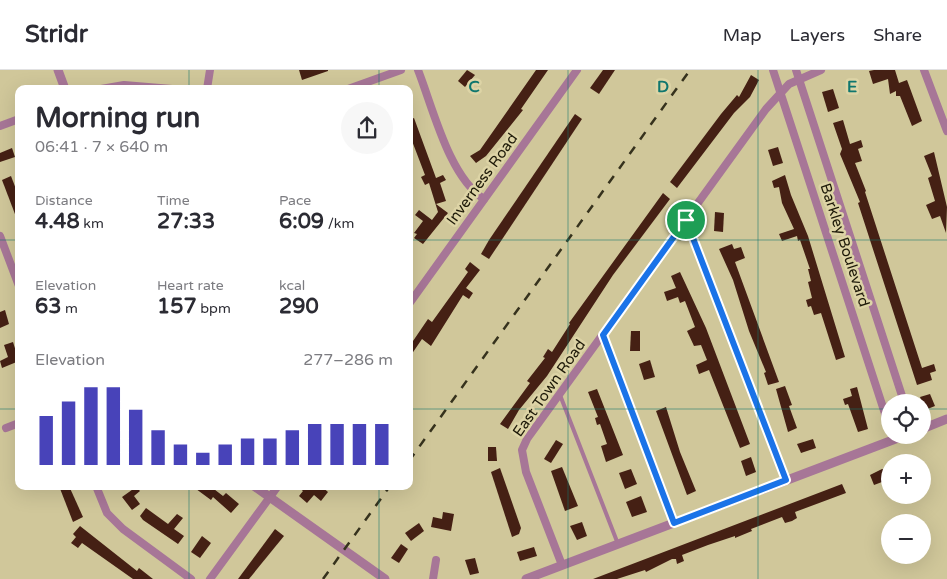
<!DOCTYPE html>
<html lang="en">
<head>
<meta charset="utf-8">
<style>
	body { margin:0; font-family:"Varela Round",sans-serif; background:#f7f7f7; color:#2b2b33; height:100vh; display:flex; flex-direction:column; font-size:19px; white-space:nowrap }
	* { box-sizing:border-box; margin:0 }
	p { font-size:16px; color:#7c7c81 }
	.icon { flex:none; width:28px; height:28px; fill:none; stroke:currentColor; stroke-width:2; stroke-linecap:round; stroke-linejoin:round }
	.map { position:relative; flex:1; overflow:hidden }
	.side { position:absolute; left:15px; top:15px; width:398px; height:405px; display:flex; flex-direction:column; background:#fff; border-radius:10px; box-shadow:0 5px 20px #0002 }
	.side>* { flex:none }
	.buttons { position:absolute; left:881px; top:324px; display:grid; gap:10px }
	.buttons a { display:grid; place-items:center; width:50px; height:50px; border-radius:50%; background:#fff; box-shadow:0 5px 20px #0002; font-size:25px }
	.pin { position:absolute; display:grid; place-items:center; width:42px; height:42px; color:#fff; margin:-21px; border:2px solid #fff; border-radius:50%; box-shadow:0 1px 5px #0007 }
	.round { display:grid; place-items:center; flex:none; width:52px; height:52px; border-radius:26px; background:#f7f7f7 }
	.overview { display:flex; align-items:center; justify-content:space-between; height:85px; padding:0 20px }
	h1 { font-size:28px; font-weight:700; line-height:38px }
	.stats { display:grid; grid-template-columns:repeat(3,1fr); gap:8px; height:85px; padding:5px 20px }
	.stats div { display:grid; align-content:center }
	.stats b { font-size:21px; font-weight:700 }
	.stats small { font-size:14px; font-weight:400 }
	.stats p { font-size:14px }
	.chart { height:140px; padding:10px 20px }
	.chart p { display:flex; justify-content:space-between }
	.chart svg { width:100%; height:90px; margin-top:5px; stroke:#4843b9; stroke-width:6 }
	header { display:flex; align-items:center; gap:30px; box-sizing:border-box; height:70px; padding:0 25px; background:#fff; border-bottom:1px solid #e1e1e2 }
	header strong { font-size:24px }
	nav { display:flex; gap:28px; margin-inline-start:auto; font-size:18px }
	.map>svg:first-child { display:block }
	.building { fill:#452014 }
	.lines { fill:none; stroke-linecap:round; stroke-linejoin:round }
	.service { stroke:#a77697; stroke-width:4 }
	.minor { stroke:#a77697; stroke-width:8 }
	.tertiary { stroke:#a77697; stroke-width:9 }
	.rail { stroke:#36321d; stroke-width:2.5; stroke-dasharray:9 9; stroke-linecap:butt }
	.route-casing { stroke:#fff; stroke-width:10 }
	.route { stroke:#1a73e8; stroke-width:6 }
	.grid { fill:none; stroke:#0f766e; stroke-width:1; stroke-opacity:0.55 }
	.labels { text-anchor:middle; stroke-width:5; stroke-linejoin:round; paint-order:stroke }
	.street-label { font-size:15px; fill:#1d1908; stroke:#ddd4a6 }
	.grid-label { font-size:16px; text-anchor:middle; font-weight:bold; fill:#0f766e; stroke:#ddd4a6; stroke-width:5; stroke-linejoin:round; paint-order:stroke }
</style>
</head>
<body>
<header>
<strong>Stridr</strong>
<nav><a>Map</a><a>Layers</a><a>Share</a></nav>
</header>
<div class="map">
<svg width="947" height="509" viewBox="0 0 947 509">
	<rect width="100%" height="100%" fill="#d0c79a"/>
	<!-- building -->
	<g class="building">
		<polygon points="299,0 328,0 328,1 302,10"/>
		<polygon points="467,0 475,5 465,17 458,11"/>
		<polygon points="536,0 548,0 521,39 523,40 486,86 476,93 470,86 480,80"/>
		<polygon points="603,0 615,0 599,24 590,18"/>
		<polygon points="874,0 895,0 899,13 907,10 922,51 912,56 900,26 896,26 896,21 890,24 888,9 873,14 869,1"/>
		<polygon points="751,5 759,10 750,27 734,43 677,118 670,112 721,44 737,25 739,27"/>
		<polygon points="833,19 839,38 828,42 822,22"/>
		<polygon points="575,44 582,49 489,189 481,184 489,170"/>
		<polygon points="414,48 436,108 443,105 446,110 440,113 446,131 436,134 448,143 423,174 414,168 417,164 414,163 423,151 415,145 419,140 432,150 438,142 429,113 425,115 421,107 425,105 409,63 409,50"/>
		<polygon points="843,50 850,74 861,70 863,77 858,79 862,91 855,93 866,121 865,122 922,298 934,294 936,301 930,303 932,310 917,315 858,133 860,132 840,84 842,79 833,53"/>
		<polygon points="778,77 783,93 773,96 768,80"/>
		<polygon points="12,78 15,87 0,92 0,83"/>
		<polygon points="934,82 947,137 946,163 940,146 932,149 926,135 935,131 928,108 932,106 924,86"/>
		<polygon points="785,105 791,125 808,166 845,287 836,290 821,243 814,245 811,236 808,237 806,230 812,228 808,212 811,211 808,199 810,199 800,170 798,171 797,166 782,171 779,164 794,159 782,133 779,117 774,118 772,111"/>
		<polygon points="11,106 19,127 18,152 2,110"/>
		<polygon points="663,123 670,129 613,205 547,306 519,340 508,359 500,354 530,313 527,311 545,288 543,287 548,279 552,282 570,254 569,253"/>
		<polygon points="715,142 724,143 723,162 714,161"/>
		<polygon points="732,174 734,179 741,177 745,188 735,192 779,312 768,315 764,303 766,302 749,261 733,210 719,179"/>
		<polygon points="470,192 480,200 466,218 473,223 469,229 463,225 431,276 422,269 409,288 409,268 413,271 428,249 432,252 468,202 465,199"/>
		<polygon points="680,202 706,258 750,374 740,378 709,300 699,304 696,295 707,290 701,275 694,276 687,261 695,257 685,231 680,233 678,227 667,231 664,222 676,218 671,206"/>
		<polygon points="5,240 9,254 0,258 0,242"/>
		<polygon points="631,261 640,261 640,281 630,281"/>
		<polygon points="13,272 19,291 2,298 0,291 8,287 4,275"/>
		<polygon points="650,290 655,307 644,310 639,294"/>
		<polygon points="785,316 792,335 789,336 797,358 788,362 776,319"/>
		<polygon points="857,317 868,359 858,362 848,334 845,335 843,329 852,326 850,319"/>
		<polygon points="597,319 623,385 606,392 601,376 607,374 600,354 597,355 595,348 598,347 588,322"/>
		<polygon points="930,324 935,336 925,340 920,327"/>
		<polygon points="666,337 680,382 696,421 687,425 656,341"/>
		<polygon points="813,369 816,378 801,383 797,374"/>
		<polygon points="556,370 563,374 551,393 544,389"/>
		<polygon points="488,377 496,377 497,391 488,391"/>
		<polygon points="751,387 756,402 746,406 741,391"/>
		<polygon points="562,397 578,436 565,441 551,401"/>
		<polygon points="500,398 521,458 519,464 512,467 491,402"/>
		<polygon points="631,399 637,414 625,419 619,403"/>
		<polygon points="882,399 886,399 890,409 874,415 870,405"/>
		<polygon points="842,414 846,423 795,442 797,448 792,451 785,453 782,447 751,459 752,461 735,468 735,466 708,475 682,485 684,491 677,494 676,489 672,489 646,502 645,500 617,509 593,509"/>
		<polygon points="59,416 69,416 83,447 73,452"/>
		<polygon points="192,416 210,416 223,426 226,423 239,434 231,443 213,427 211,430"/>
		<polygon points="297,416 321,416 328,422 321,431 314,425 307,433 299,426 303,421"/>
		<polygon points="136,417 140,421 134,426 140,434 132,440 122,427"/>
		<polygon points="641,426 647,442 632,447 626,432"/>
		<polygon points="146,438 168,454 177,444 183,448 174,459 184,466 178,474 143,450 140,446"/>
		<polygon points="443,442 454,444 451,461 431,457 433,447 442,449"/>
		<polygon points="582,452 587,466 577,470 570,456"/>
		<polygon points="419,453 424,461 411,471 405,463"/>
		<polygon points="80,456 137,501 139,498 153,509 133,509 82,473 78,478 71,473 76,467 73,464"/>
		<polygon points="275,459 284,466 249,509 238,509"/>
		<polygon points="202,466 211,473 200,488 191,482"/>
		<polygon points="401,474 408,479 399,493 391,488"/>
		<polygon points="534,477 537,486 520,491 517,482"/>
		<polygon points="475,488 479,503 470,505 465,490"/>
	</g>
	<g class="lines">
		<!-- service -->
		<polyline class="service" points="560,325 618,474"/>
		<!-- minor -->
		<g class="minor">
			<path d="M418 0C433 38 449 107 484 129"/>
			<polyline points="773,0 890,359"/>
			<polyline points="796,0 904,332"/>
			<polyline points="924,0 947,61"/>
			<polyline points="101,19 124,15 172,19"/>
			<polyline points="207,19 210,0"/>
			<polyline points="348,19 401,0"/>
			<polyline points="0,56 19,49"/>
			<polyline points="686,150 786,410"/>
			<polyline points="0,166 19,216"/>
			<polyline points="409,234 577,0"/>
			<polyline points="603,265 674,453"/>
			<polyline points="6,358 19,353"/>
			<polyline points="96,416 107,443 123,459 191,509"/>
			<polyline points="562,495 526,402 522,380 527,369 766,39 789,14 821,0"/>
			<polyline points="210,509 278,416"/>
			<polyline points="433,509 436,490"/>
		</g>
		<!-- tertiary -->
		<g class="tertiary">
			<polyline points="58,0 65,19"/>
			<polyline points="922,359 947,349"/>
			<polyline points="254,416 385,509"/>
			<polyline points="526,509 906,365"/>
		</g>
		<!-- rail -->
		<g class="rail">
			<polyline points="409,391 690,0"/>
			<polyline points="323,509 390,416"/>
		</g>
	</g>
	<g class="lines">
		<!-- route casing -->
		<g class="route-casing">
			<polygon id="route" points="686,150 786,410 674,453 603,265"/>
		</g>
		<!-- route -->
		<use href="#route" class="route"/>
	</g>
	<!-- grid -->
	<path class="grid" d="M189 0V19M379 0V19M568 0V509M758 0V509M0 170H19M409 170H947M0 339H19M409 339H890M922 339H947M189 416V509M379 416V509"/>
	<g class="labels">
		<!-- street labels -->
		<g class="street-label">
			<text transform="translate(482 109) rotate(-54)" y="5">Inverness Road</text>
			<text transform="translate(845 175) rotate(72)" y="5">Barkley Boulevard</text>
			<text transform="translate(549 318) rotate(-55)" y="5">East Town Road</text>
		</g>
	</g>
	<g class="grid-label">
		<text x="474" y="22">C</text>
		<text x="663" y="22">D</text>
		<text x="852" y="22">E</text>
	</g>
</svg>
<div class="buttons">
<a><svg class="icon" aria-label="locate" viewBox="0 0 24 24"><circle cx="12" cy="12" r="6"/><path d="M12 2v4M12 18v4M2 12h4M18 12h4"/></svg></a>
<a>+</a>
<a>−</a>
</div>
<div class="pin" style="left:686px;top:150px;background:#1e9e55"><svg class="icon" aria-label="arrive" viewBox="0 0 24 24"><path d="M6 21V4h12l-3 4 3 4H6"/></svg></div>
<section class="side">
<div class="overview"><div><h1>Morning run</h1><p>06:41 · 7 × 640 m</p></div><a class="round"><svg class="icon" aria-label="share" viewBox="0 0 24 24"><path d="M12 15V3M7 8l5-5 5 5M5 13v7h14v-7"/></svg></a></div>
<div class="stats">
<div><p>Distance</p><b>4.48<small> km</small></b></div>
<div><p>Time</p><b>27:33</b></div>
<div><p>Pace</p><b>6:09<small> /km</small></b></div>
</div>
<div class="stats">
<div><p>Elevation</p><b>63<small> m</small></b></div>
<div><p>Heart rate</p><b>157<small> bpm</small></b></div>
<div><p>kcal</p><b>290</b></div>
</div>
<div class="chart"><p><span>Elevation</span>277–286 m</p>
<svg viewBox="0 0 160 44" preserveAspectRatio="none"><path d="M5 44V20M15 44V13M25 44V6M35 44V6M45 44V17M55 44V27M65 44V34M75 44V38M85 44V34M95 44V31M105 44V31M115 44V27M125 44V24M135 44V24M145 44V24M155 44V24"/></svg>
</div>
</section>
</div>
</body>
</html>
